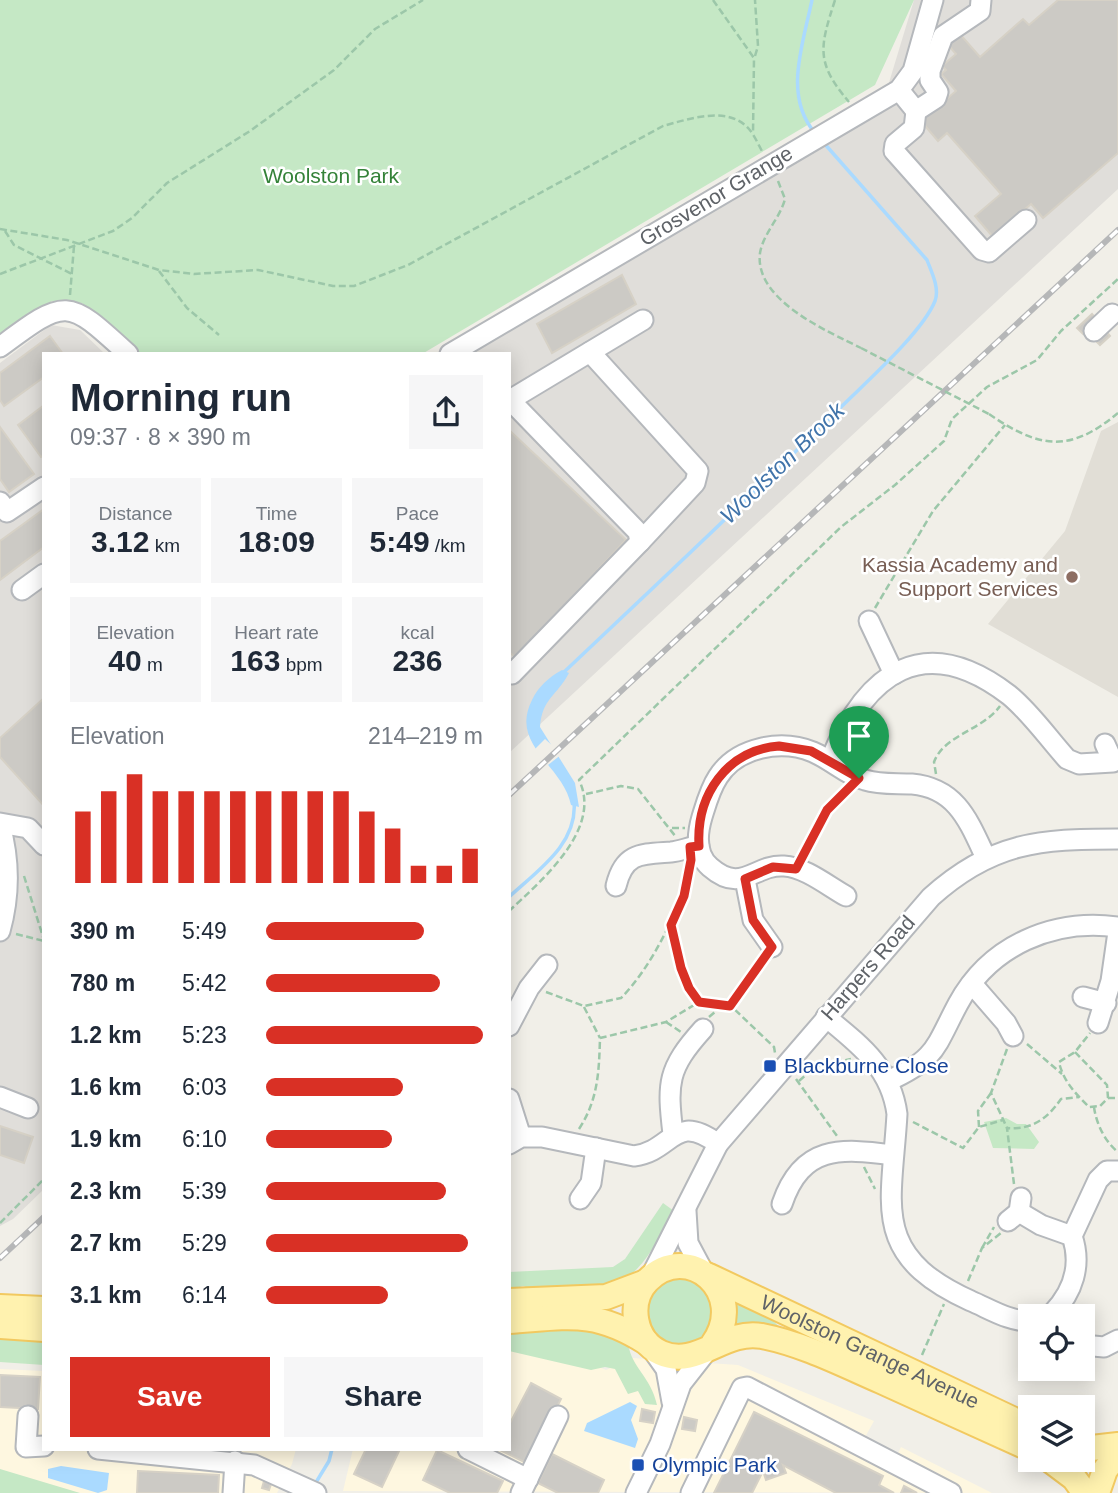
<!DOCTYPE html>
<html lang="en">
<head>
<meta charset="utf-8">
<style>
	body { margin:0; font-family:Helvetica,sans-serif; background:#f6f6f7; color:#1f2937; height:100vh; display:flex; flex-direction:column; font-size:26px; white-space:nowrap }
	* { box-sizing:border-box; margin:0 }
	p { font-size:23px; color:#747a83 }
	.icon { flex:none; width:38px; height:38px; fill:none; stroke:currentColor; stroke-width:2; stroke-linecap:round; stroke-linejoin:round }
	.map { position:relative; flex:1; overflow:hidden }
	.drawer { position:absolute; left:42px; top:352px; width:469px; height:1099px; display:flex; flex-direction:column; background:#fff; border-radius:0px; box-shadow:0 4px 18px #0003 }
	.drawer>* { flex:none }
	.fabs { position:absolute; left:1018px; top:1304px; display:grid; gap:14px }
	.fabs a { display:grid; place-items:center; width:77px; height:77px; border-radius:0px; background:#fff; box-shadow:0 4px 18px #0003; font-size:35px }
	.pin { position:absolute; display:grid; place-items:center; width:60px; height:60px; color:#fff; margin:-72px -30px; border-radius:50% 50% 50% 0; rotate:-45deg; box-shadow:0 0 7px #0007 }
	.pin .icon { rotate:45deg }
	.round { display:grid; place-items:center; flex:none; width:74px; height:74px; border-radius:0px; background:#f6f6f7 }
	.head { display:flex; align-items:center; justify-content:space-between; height:119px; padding:0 28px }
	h1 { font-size:38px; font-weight:700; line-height:52px }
	.metrics { display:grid; grid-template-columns:repeat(3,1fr); gap:10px; height:119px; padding:7px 28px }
	.metrics div { display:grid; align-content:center; border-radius:0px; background:#f6f6f7; text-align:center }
	.metrics b { font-size:30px; font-weight:700 }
	.metrics small { font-size:19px; font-weight:400 }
	.metrics p { font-size:19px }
	.chart { height:196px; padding:14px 28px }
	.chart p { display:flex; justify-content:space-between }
	.chart svg { width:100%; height:126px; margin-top:7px; stroke:#d93025; stroke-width:6 }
	.button { display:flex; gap:14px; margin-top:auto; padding:14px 28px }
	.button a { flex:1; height:80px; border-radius:0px; background:#d93025; color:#fff; font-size:28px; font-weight:700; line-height:80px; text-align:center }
	.button a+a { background:#f6f6f7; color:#1f2937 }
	ul { padding:0 28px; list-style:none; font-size:23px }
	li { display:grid; grid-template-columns:112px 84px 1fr; align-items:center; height:52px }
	li i { height:18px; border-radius:9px; background:#d93025 }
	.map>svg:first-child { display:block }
	.commercial { fill:#fef7e0 }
	.industrial { fill:#e0deda }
	.education { fill:#e1ded6 }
	.green { fill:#c5e8c5 }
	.water { fill:#aadaff }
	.pier { fill:#f1efe8 }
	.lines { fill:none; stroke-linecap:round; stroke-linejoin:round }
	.stream { stroke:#aadaff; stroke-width:3.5 }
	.building { fill:#cccac5; stroke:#d6d1c6; stroke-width:2 }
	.minor-casing { stroke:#b5b8bc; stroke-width:23 }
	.major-casing { stroke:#f2c960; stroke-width:28 }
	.path { stroke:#9cc7a9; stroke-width:2.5; stroke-dasharray:7 3.5; stroke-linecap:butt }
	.minor { stroke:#fff; stroke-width:19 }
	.major { stroke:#fff2af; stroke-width:24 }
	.rail-casing { stroke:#b6b7b8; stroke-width:6 }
	.rail { stroke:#fff; stroke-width:3.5; stroke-dasharray:10; stroke-linecap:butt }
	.path-bridge { stroke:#9cc7a9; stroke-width:2.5; stroke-dasharray:7 3.5; stroke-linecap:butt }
	.route-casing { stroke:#fff; stroke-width:14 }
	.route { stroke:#d93025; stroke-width:9 }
	.education-dot { fill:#8d6e63; stroke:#fff; stroke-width:2.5 }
	.transit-dot { fill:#1a4fb4; stroke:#fff; stroke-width:2.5 }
	.labels { text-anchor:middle; stroke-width:5; stroke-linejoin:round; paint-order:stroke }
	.park-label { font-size:21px; fill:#348238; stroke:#fff }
	.street-label { font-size:21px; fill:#5f6368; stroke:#fff }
	.education-label { font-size:21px; fill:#785e54; stroke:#fff; text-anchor:end }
	.transit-label { font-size:21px; fill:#164399; stroke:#fff; text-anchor:start }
	.water-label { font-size:23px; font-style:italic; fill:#4174aa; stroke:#fff }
</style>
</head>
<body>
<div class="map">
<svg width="1118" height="1493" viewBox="0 0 1118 1493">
	<rect width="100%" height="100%" fill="#f1efe8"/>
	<!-- commercial -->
	<g class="commercial">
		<polygon points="509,1342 576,1357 606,1370 633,1358 738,1365 874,1421 864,1439 897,1455 901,1447 992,1493 343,1491 353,1449 509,1449"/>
		<polygon points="0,1369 44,1371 44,1449 296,1449 292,1464 277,1493 79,1493 0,1471"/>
	</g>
	<!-- industrial -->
	<g class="industrial">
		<polygon points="914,0 1118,0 1118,189 509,753 509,354 465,354 881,109"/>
		<polygon points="51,325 80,330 104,353 44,354 44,1189 13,1219 0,1226 0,363"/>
	</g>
	<!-- education -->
	<polygon class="education" points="1118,422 1118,697 988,624 1065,531 1101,431"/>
	<!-- green -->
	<g class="green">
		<polygon points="0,0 914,0 875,85 422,354 133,353 82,303 52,301 0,338"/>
		<polygon points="1006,1118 1017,1124 1026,1124 1039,1142 1034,1149 993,1148 984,1122"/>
		<path d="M663 1203 674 1211C629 1295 626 1285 535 1290L523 1286 509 1291V1272L613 1267 625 1259Z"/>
		<polygon points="675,1275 701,1280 718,1308 700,1344 669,1347 647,1327 648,1295"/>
		<polygon points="730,1296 769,1317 788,1335 729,1331"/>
		<path d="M581 1325 628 1344C632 1368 651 1377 657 1405L645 1404 638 1391 628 1394 615 1369 605 1367 591 1370 509 1351V1330Z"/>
		<polygon points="0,1337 44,1339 44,1365 0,1362"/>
		<polygon points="0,1469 80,1493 0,1493"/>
	</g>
	<!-- water -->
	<g class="water">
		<path d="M562 670 569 673C557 696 542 698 540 727L575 783 579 807 571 805C563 765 509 745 532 700 538 687 549 677 562 670Z"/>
		<polygon points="630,1402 637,1406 631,1420 638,1439 635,1448 584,1431 587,1423"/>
		<polygon points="61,1466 109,1473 107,1490 98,1493 48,1478 48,1469"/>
	</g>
	<!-- pier -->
	<polygon class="pier" points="545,739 562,754 548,765 532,752"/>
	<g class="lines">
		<!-- stream -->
		<g class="stream">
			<path d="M812 0C803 44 783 96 815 133"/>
			<path d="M563 673C656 585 749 498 840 408 865 383 922 333 935 301 940 288 931 271 927 260L823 142"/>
			<path d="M509 897C537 871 578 844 574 802"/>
			<polyline points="315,1484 329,1461 332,1449"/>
		</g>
	</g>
	<!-- building -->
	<g class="building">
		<polygon points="1058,0 1118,0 1118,153 1043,218 1031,204 993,237 975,216 1001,194 947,133 938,141 921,121 956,91 941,74 946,70 942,66 956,54 947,44 960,34 980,57 1023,19 1029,25"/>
		<polygon points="622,275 636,304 552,353 537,324"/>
		<polygon points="1092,314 1098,321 1083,334 1077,328"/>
		<polygon points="1105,330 1110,336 1100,345 1094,339"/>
		<polygon points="50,336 63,354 44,354 44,377 4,406 0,400 0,373"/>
		<polygon points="43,406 44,455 41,457 18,425"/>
		<polygon points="0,427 34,474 9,492 0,479"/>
		<polygon points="509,430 626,540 515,657 509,652"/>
		<polygon points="44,509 44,547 0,580 0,541"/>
		<polygon points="44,698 44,806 0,757 0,738"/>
		<polygon points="0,1126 33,1137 24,1163 0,1155"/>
		<polygon points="0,1375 40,1377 38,1409 0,1407"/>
		<polygon points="531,1383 561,1399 528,1464 498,1449 509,1449 509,1425"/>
		<polygon points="642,1409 655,1412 653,1423 640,1421"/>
		<polygon points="754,1412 883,1476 879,1485 894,1493 836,1493 783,1465 786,1473 766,1480 763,1471 752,1493 714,1493"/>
		<polygon points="684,1417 697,1420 695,1431 682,1429"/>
		<polygon points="366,1449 400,1449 382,1487 354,1474"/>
		<polygon points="437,1450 503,1481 497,1493 450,1493 423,1480"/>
		<polygon points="552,1454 604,1480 598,1493 558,1493 538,1483"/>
		<polygon points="138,1471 219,1475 218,1493 137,1493"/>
		<polygon points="264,1481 271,1484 269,1490 262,1488"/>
		<polygon points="904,1486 917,1493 901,1493"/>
	</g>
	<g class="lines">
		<!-- minor casing -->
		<g class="minor-casing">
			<g id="minor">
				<polyline points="899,90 916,111 914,128 895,144 894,151 982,250 989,252 1026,220"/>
				<polyline points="916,111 936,98 938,92 930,80 930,71 943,36 980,11 981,0"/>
				<polyline points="1094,331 1112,314"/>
				<path d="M0 347C67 297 67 298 128 354"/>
				<polyline points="590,352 698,471 695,483 640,542"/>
				<polyline points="450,354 899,90 913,71 933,0"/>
				<polyline points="509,399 638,532 640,542 512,674 509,671"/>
				<polyline points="510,400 643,320"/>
				<polyline points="0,502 7,512 44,487"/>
				<polyline points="22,590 44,574"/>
				<polyline points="869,621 894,674"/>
				<path d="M830 761C866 672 924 630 1009 695 1031 713 1048 738 1067 759L1079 764 1113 762 1105 744"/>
				<polyline points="0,823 28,828 44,845"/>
				<path d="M0 825C10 861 10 895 0 931"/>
				<polyline points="745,879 753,920 772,947"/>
				<path d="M616 886C624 852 642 854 671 852 681 851 689 847 699 846"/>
				<path d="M846 896C828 886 805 867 784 866 754 864 742 895 710 867 695 854 697 834 702 817 706 804 710 789 718 777 737 747 781 739 813 752 832 760 846 775 865 780 880 785 897 783 912 784 957 788 969 822 986 858"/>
				<polyline points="973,985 1006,1023 1013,1036"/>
				<polyline points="1083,997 1106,1003"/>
				<path d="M826 1017C860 1045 891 1068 897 1114 892 1205 869 1255 971 1301 990 1309 1010 1322 1031 1321"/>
				<polyline points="1098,1023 1111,981 1118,932"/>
				<polyline points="509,1026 529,988 547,965"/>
				<path d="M888 1081C937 1059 935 1047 958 1004 990 945 1054 918 1118 927"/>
				<polyline points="0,1097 28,1108"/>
				<polyline points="509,1099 521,1137"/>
				<path d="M673 1134C667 1083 667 1069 703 1029"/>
				<path d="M509 1144 521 1137H542L634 1156C673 1151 674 1111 718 1144"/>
				<polyline points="580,1199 591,1183 596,1148"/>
				<path d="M782 1204C802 1145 840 1148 893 1155"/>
				<polyline points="686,1211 688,1243 704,1273"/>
				<path d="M1019 1212 1041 1225 1072 1236C1082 1265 1073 1292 1052 1314"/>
				<polyline points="1008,1221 1019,1212 1021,1198"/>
				<polyline points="1072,1236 1098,1180 1107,1171 1118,1171"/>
				<path d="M649 1280 718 1144 931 897C992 842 1040 839 1118 839"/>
				<polyline points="649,1345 666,1369 672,1402"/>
				<polyline points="1083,1345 1104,1347 1118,1340"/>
				<polyline points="28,1416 26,1447 44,1446"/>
				<polyline points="98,1449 254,1465 316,1493"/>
				<polyline points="468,1449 528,1479"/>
				<polyline points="233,1493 235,1461"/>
				<polyline points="521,1493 558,1416"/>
				<polyline points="636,1493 660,1444 681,1384 710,1347"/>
				<polyline points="691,1493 742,1388 747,1387 951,1493"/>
			</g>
		</g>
		<!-- major casing -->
		<g class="major-casing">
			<g id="major">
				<path id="s1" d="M709 1276 1031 1428"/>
				<polyline points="509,1301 606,1297 646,1282"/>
				<polyline points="0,1307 44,1309"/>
				<path d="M509 1321C568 1317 594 1309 646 1342"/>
				<polyline points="0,1326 44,1329"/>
				<path d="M713 1344C749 1293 688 1239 647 1281 627 1303 634 1341 661 1353 697 1369 723 1329 762 1336 803 1344 842 1364 881 1381 931 1404 981 1426 1031 1449"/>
				<polyline points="1083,1449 1118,1445"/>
				<polyline points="1050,1460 1074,1478 1085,1493"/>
				<polyline points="1097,1493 1105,1470 1118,1453"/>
			</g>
		</g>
		<!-- path -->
		<g class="path">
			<polyline points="713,0 754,58 753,134"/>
			<path d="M835 0C820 47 815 62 849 102"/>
			<polyline points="755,56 758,46 755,0"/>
			<path d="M778 181 785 199C780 218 763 234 760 253 754 300 827 331 861 348"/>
			<path d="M0 229 67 240 159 270 194 274 258 270 333 286H354L408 265 663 126C689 119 728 105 749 129 755 136 759 146 763 153"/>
			<polyline points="5,231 14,245 74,275"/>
			<polyline points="159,271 187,308 219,335"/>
			<polyline points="0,274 113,231 132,218 167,183 250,131 334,70 375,29 423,0"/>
			<polyline points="70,295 74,246"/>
			<path d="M989 414C1040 449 1070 453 1118 413"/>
			<polyline points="875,608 933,511 1005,425"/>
			<path d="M936 774 934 762C944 735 983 730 1000 706"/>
			<polyline points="586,794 621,786 638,789 676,837"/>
			<polyline points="672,828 685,828"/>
			<polyline points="804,854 827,810 848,791"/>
			<polyline points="24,876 44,940"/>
			<path d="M509 911C541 881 603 829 579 780L841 527 895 485 944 441 952 419 987 387 1037 360 1061 331 1118 279"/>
			<path d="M671 925C676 946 679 992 702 1003 710 1006 721 1005 730 1005"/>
			<polyline points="16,934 44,941"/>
			<polyline points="762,959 730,1005 774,1047 775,1053"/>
			<path d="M546 992 584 1006 621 998C651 968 681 908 690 867"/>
			<polyline points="584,1007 600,1038"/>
			<polyline points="709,1017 723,1005"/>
			<polyline points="666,1022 681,1032"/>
			<polyline points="1027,1044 1062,1074"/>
			<polyline points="1007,1049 991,1093 1007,1128"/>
			<path d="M1075 1052 1107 1085 1108 1098 1100 1106 1089 1107C1076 1094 1063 1081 1059 1062L1075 1052 1090 1033"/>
			<polyline points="796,1079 837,1136"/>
			<polyline points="799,1081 816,1066 851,1059"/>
			<polyline points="1108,1098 1118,1098"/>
			<path d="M1094 1107C1096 1123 1105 1142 1118 1152"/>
			<polyline points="913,1122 963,1148 979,1127 1003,1120"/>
			<polyline points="979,1127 978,1111 991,1093"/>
			<path d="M579 1129C598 1100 599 1072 600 1038L666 1022 699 1002"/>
			<polyline points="864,1167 875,1189"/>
			<path d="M1014 1184 1007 1128C1032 1130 1047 1119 1061 1099L1079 1097"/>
			<polyline points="0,1223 44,1179"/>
			<polyline points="982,1248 994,1227"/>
			<polyline points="968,1281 982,1248 1001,1233"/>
			<polyline points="922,1355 944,1304"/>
		</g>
		<!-- minor -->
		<use href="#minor" class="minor"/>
		<!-- major -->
		<use href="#major" class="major"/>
		<!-- rail casing -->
		<g class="rail-casing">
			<g id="rail">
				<polyline points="509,795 1118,230"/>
				<polyline points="0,1258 44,1217"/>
			</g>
		</g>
		<!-- rail -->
		<use href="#rail" class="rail"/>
		<!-- path-bridge -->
		<polyline class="path-bridge" points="861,348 989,414"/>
	</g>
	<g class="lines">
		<!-- route casing -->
		<g class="route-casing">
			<path id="route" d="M779 746 811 751 859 778 827 810 796 869 773 867 745 879 753 920 772 947 730 1006 699 1002 689 988 681 968 671 925 684 896 691 860 690 847 699 846C696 795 727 750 779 746Z"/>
		</g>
		<!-- route -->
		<use href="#route" class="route"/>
	</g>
	<!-- markers -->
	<circle class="education-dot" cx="1072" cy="577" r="7"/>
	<g class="transit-dot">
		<rect x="763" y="1059" width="14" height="14" rx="3.5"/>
		<rect x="631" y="1458" width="14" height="14" rx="3.5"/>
	</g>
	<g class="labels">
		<!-- park labels -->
		<g class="park-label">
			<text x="331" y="183">Woolston Park</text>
		</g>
		<!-- street labels -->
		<g class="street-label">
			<text transform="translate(716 196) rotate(-31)" y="7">Grosvenor Grange</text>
			<text transform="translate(868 968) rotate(-49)" y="7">Harpers Road</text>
			<text dy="7" stroke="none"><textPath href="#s1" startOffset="178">Woolston Grange Avenue</textPath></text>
		</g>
		<!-- education labels -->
		<g class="education-label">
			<text x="1058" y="572">Kassia Academy and<tspan x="1058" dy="24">Support Services</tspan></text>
		</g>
		<!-- transit labels -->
		<g class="transit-label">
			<text x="784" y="1073">Blackburne Close</text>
			<text x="652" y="1472">Olympic Park</text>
		</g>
		<!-- water labels -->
		<g class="water-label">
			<text transform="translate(782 463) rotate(-44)" y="8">Woolston Brook</text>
		</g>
	</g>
</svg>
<div class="fabs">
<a><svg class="icon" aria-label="locate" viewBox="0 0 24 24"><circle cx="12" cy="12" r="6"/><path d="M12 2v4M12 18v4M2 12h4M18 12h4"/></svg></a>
<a><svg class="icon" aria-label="layers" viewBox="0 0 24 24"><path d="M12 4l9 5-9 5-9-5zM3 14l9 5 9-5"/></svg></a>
</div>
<div class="pin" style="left:859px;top:778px;background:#1e9e55"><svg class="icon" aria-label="arrive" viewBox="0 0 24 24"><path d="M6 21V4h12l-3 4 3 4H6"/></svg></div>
<section class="drawer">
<div class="head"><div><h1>Morning run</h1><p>09:37 · 8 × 390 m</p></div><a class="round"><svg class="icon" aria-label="share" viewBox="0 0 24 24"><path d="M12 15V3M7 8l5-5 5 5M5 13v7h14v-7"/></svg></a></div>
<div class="metrics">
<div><p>Distance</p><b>3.12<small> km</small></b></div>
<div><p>Time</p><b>18:09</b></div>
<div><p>Pace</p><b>5:49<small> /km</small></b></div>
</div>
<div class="metrics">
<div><p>Elevation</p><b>40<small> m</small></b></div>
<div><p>Heart rate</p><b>163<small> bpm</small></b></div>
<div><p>kcal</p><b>236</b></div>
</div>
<div class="chart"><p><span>Elevation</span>214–219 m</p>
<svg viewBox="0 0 160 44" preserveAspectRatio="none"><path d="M5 44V19M15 44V12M25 44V6M35 44V12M45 44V12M55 44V12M65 44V12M75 44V12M85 44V12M95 44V12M105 44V12M115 44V19M125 44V25M135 44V38M145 44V38M155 44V32"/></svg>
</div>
<ul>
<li><b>390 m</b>5:49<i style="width:73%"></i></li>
<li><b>780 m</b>5:42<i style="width:80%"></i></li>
<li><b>1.2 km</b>5:23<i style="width:100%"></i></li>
<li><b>1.6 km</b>6:03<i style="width:63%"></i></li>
<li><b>1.9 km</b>6:10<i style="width:58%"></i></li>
<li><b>2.3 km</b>5:39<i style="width:83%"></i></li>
<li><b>2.7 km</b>5:29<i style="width:93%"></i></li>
<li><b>3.1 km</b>6:14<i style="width:56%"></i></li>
</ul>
<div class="button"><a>Save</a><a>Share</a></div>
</section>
</div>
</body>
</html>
